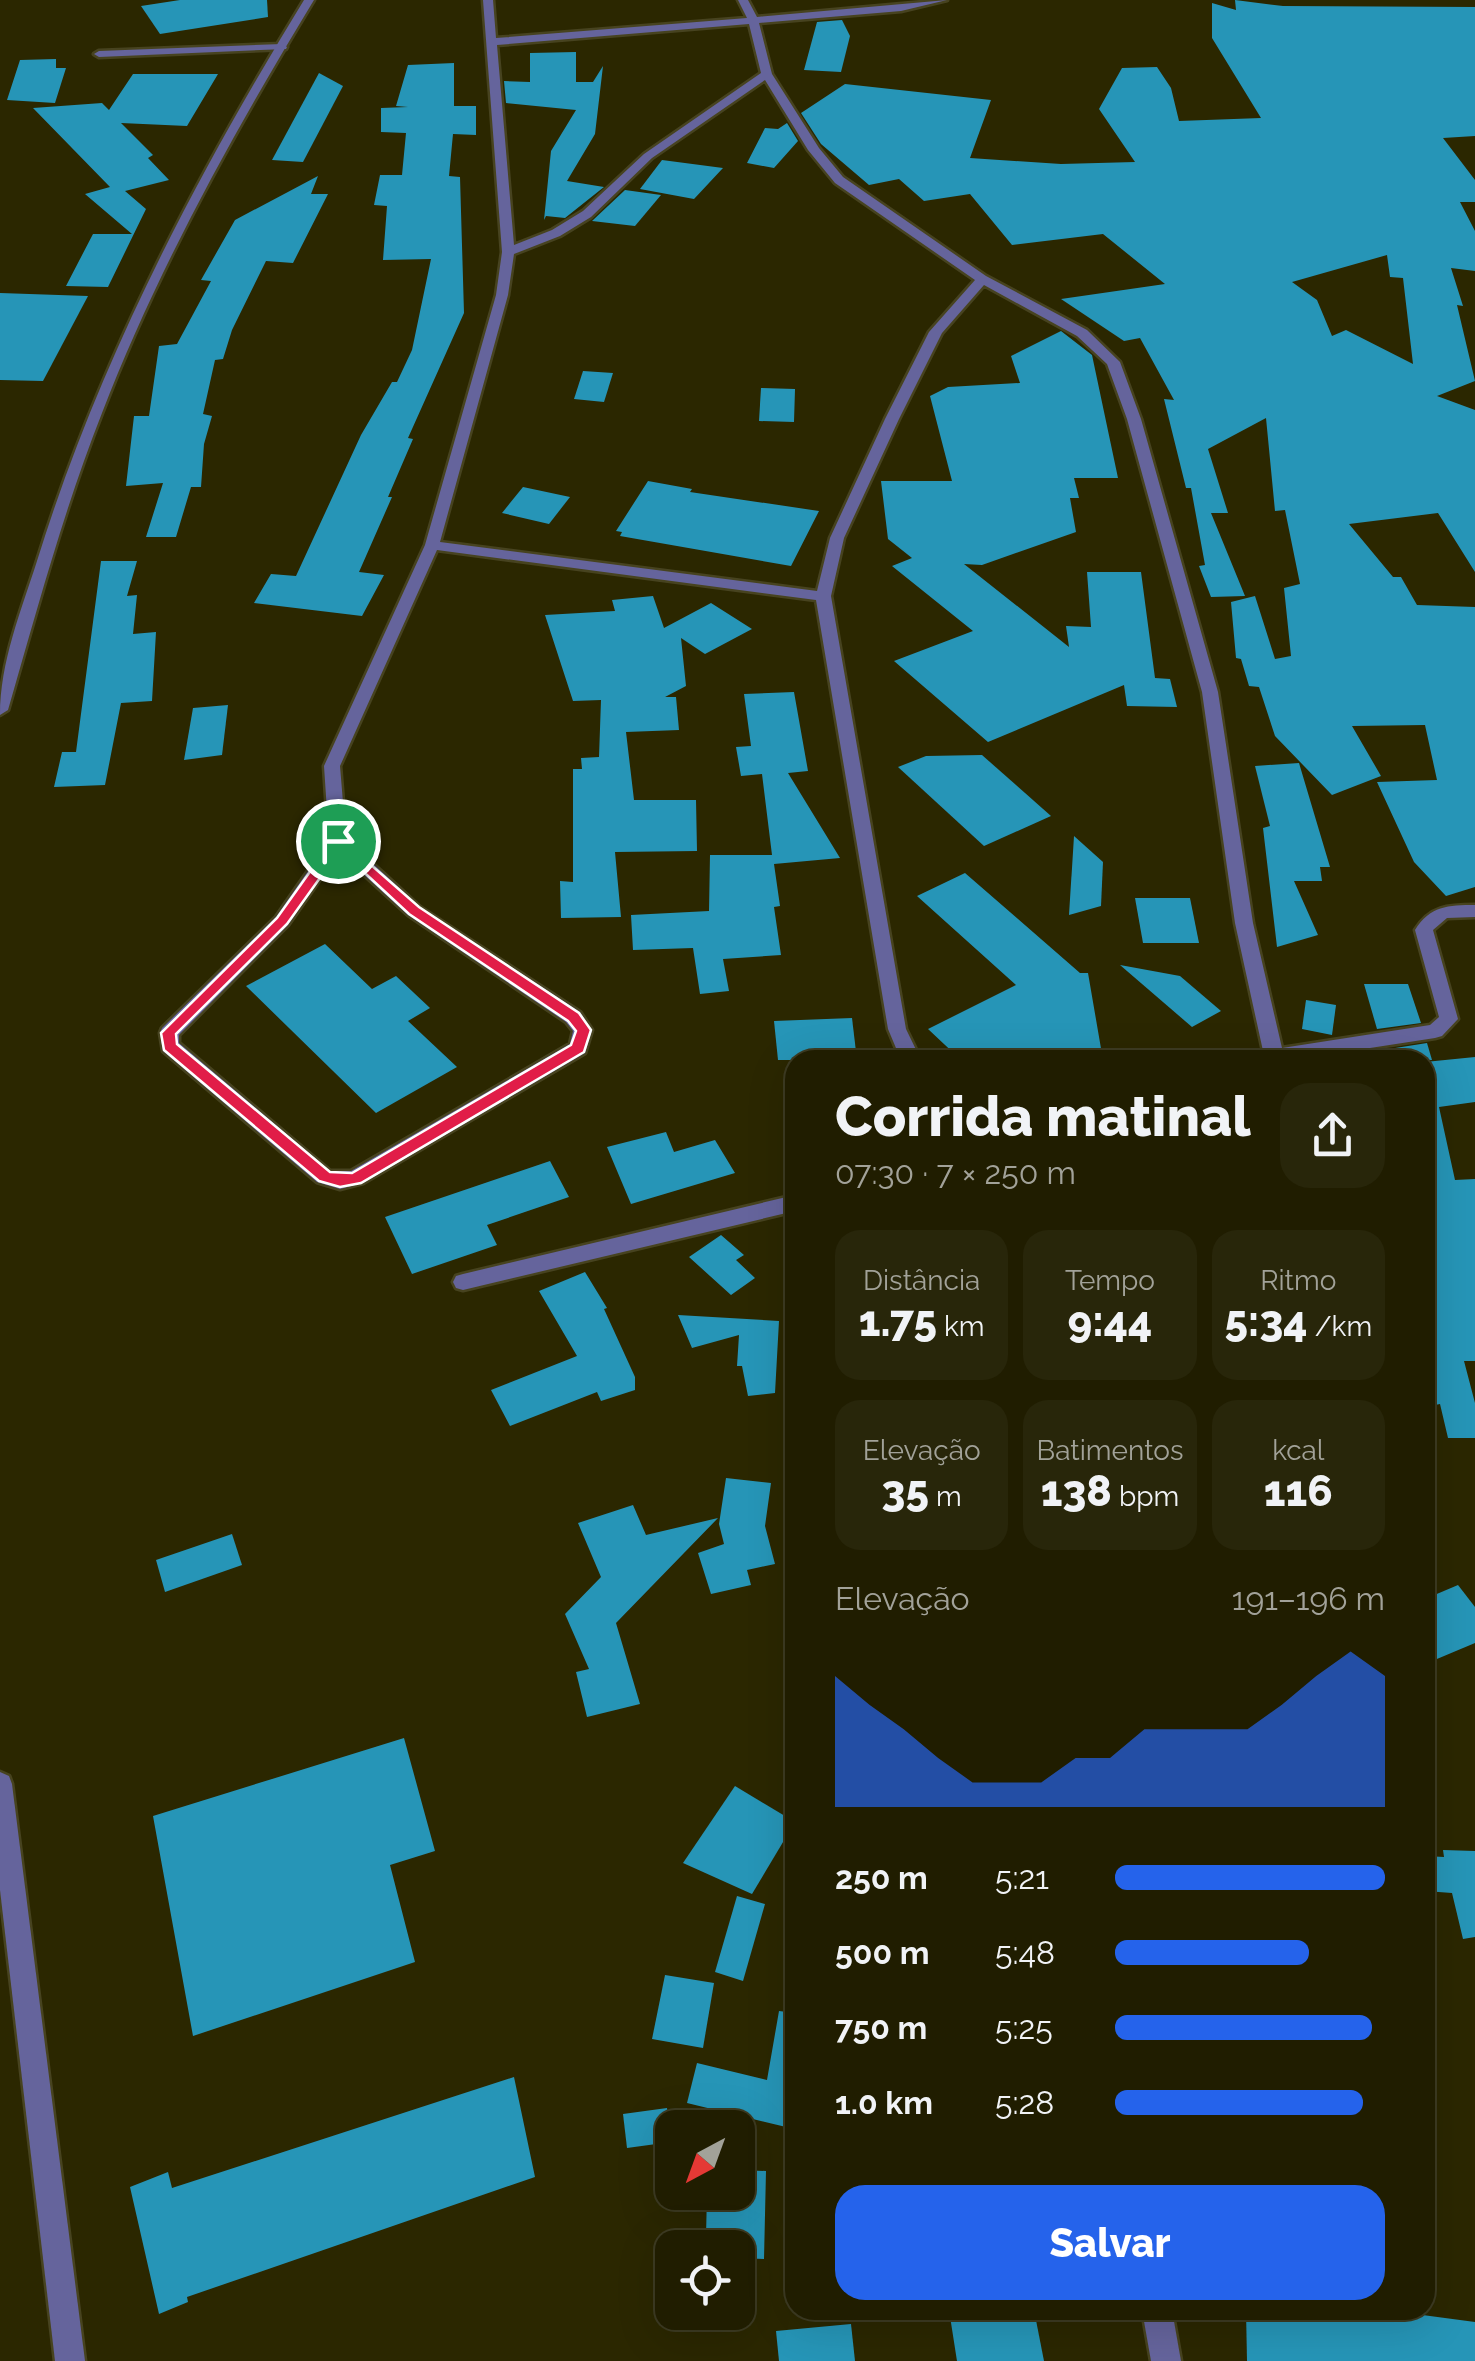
<!DOCTYPE html>
<html lang="pt">
<head>
<meta charset="utf-8">
<style>
	body { margin:0; font-family:Raleway,sans-serif; background:#28260a; color:#f1f3f6; height:100vh; display:flex; flex-direction:column; font-size:38px; white-space:nowrap }
	* { box-sizing:border-box; margin:0 }
	p { font-size:32px; color:#a2a299 }
	.icon { flex:none; width:55px; height:55px; fill:none; stroke:currentColor; stroke-width:2; stroke-linecap:round; stroke-linejoin:round }
	.map { position:relative; flex:1; overflow:hidden }
	.drawer { position:absolute; left:785px; top:1050px; width:650px; height:1270px; display:flex; flex-direction:column; background:#201d00; border-radius:30px; box-shadow:0 10px 40px #0002,0 0 0 2px #3d3b22 }
	.drawer>* { flex:none }
	.needle { width:65px; rotate:221deg }
	.fabs { position:absolute; left:655px; top:2110px; display:grid; gap:20px }
	.fabs a { display:grid; place-items:center; width:100px; height:100px; border-radius:20px; background:#201d00; box-shadow:0 10px 40px #0002,0 0 0 2px #3d3b22; font-size:50px }
	.pin { position:absolute; display:grid; place-items:center; width:85px; height:85px; color:#fff; margin:-42px; border:5px solid #fff; border-radius:50%; box-shadow:0 2px 10px #0007 }
	.round { display:grid; place-items:center; flex:none; width:105px; height:105px; border-radius:30px; background:#28260a }
	.headline { display:flex; align-items:center; justify-content:space-between; height:170px; padding:0 50px }
	h1 { font-size:55px; font-weight:800; line-height:75px }
	.metrics { display:grid; grid-template-columns:repeat(3,1fr); gap:15px; height:170px; padding:10px 50px }
	.metrics div { display:grid; align-content:center; border-radius:25px; background:#28260a; text-align:center }
	.metrics b { font-size:42px; font-weight:800 }
	.metrics small { font-size:28px; font-weight:400 }
	.metrics p { font-size:28px }
	.chart { height:280px; padding:20px 50px }
	.chart p { display:flex; justify-content:space-between }
	.chart svg { width:100%; height:180px; margin-top:10px; fill:#2563eb; opacity:.7 }
	.cta { display:flex; gap:20px; margin-top:auto; padding:20px 50px }
	.cta a { flex:1; height:115px; border-radius:30px; background:#2563eb; color:#fff; font-size:40px; font-weight:800; line-height:115px; text-align:center }
	ul { padding:0 50px; list-style:none; font-size:32px }
	li { display:grid; grid-template-columns:160px 120px 1fr; align-items:center; height:75px }
	li i { height:25px; border-radius:12px; background:#2563eb }
	.map>svg:first-child { display:block }
	.building { fill:#2695b7; fill-rule:evenodd }
	.lines { fill:none; stroke-linecap:round; stroke-linejoin:round }
	.minor-casing { stroke:#47431f; stroke-width:5 }
	.tertiary-casing { stroke:#47431f; stroke-width:5 }
	.minor { fill:#65649c; fill-rule:evenodd }
	.tertiary { fill:#65649c; fill-rule:evenodd }
	.route { fill:#e11d48; stroke:#fff; stroke-width:2.5; fill-rule:evenodd }
</style>
</head>
<body>
<div class="map">
<svg width="1475" height="2361" viewBox="0 0 1475 2361">
	<rect width="100%" height="100%" fill="#2b2700"/>
	<!-- building -->
	<g class="building">
		<polygon points="180,0 267,0 268,17 160,34 141,6"/>
		<path d="M1235 0 1283 6 1475 7V136L1443 138 1475 180V202H1460L1475 231V271L1451 268 1463 306 1457 305 1475 381 1437 396 1475 410V572L1438 513 1349 524 1393 577H1401L1417 605 1475 607V887L1446 896 1414 862 1377 782 1437 780 1425 725 1352 726 1381 776 1332 795 1275 736 1259 687 1249 686 1241 659 1236 658 1231 602 1255 596 1275 659 1291 656 1284 588 1300 584 1285 510 1275 511 1266 418 1208 449 1228 513H1211L1245 596 1211 597 1199 566 1205 565 1191 488H1186L1164 399 1174 400 1140 338 1124 341 1061 299 1165 284 1103 234 1012 245 970 194 924 201 899 179 869 185 821 144 801 113 845 84 991 100 970 158 1061 164 1135 162 1099 109 1122 68 1157 67 1171 88 1179 121 1261 118 1212 38V3L1236 10ZM1387 255 1390 277 1403 278 1413 364 1346 330 1332 336 1317 300 1292 282Z"/>
		<polygon points="842,20 850,36 841,72 804,70 817,22"/>
		<polygon points="576,52 576,82 593,82 603,66 595,134 567,181 604,187 565,218 546,216 544,220 551,151 576,110 506,103 504,81 530,82 530,53"/>
		<polygon points="56,59 56,68 66,68 55,103 7,100 20,60"/>
		<polygon points="454,63 454,106 476,106 476,135 453,134 449,176 460,177 464,313 408,438 413,439 388,497 392,497 359,572 384,575 362,616 254,603 271,574 296,576 361,435 392,382 397,382 412,350 431,259 383,260 387,206 374,205 380,175 402,175 406,133 381,132 381,108 408,107 396,106 408,65"/>
		<polygon points="319,73 343,86 303,162 272,160"/>
		<polygon points="133,74 218,74 187,126 121,123 153,155 148,158 169,180 125,191 146,209 108,287 66,286 93,234 132,234 85,194 110,187 33,108 102,103 109,110"/>
		<polygon points="787,123 798,141 774,168 747,163 765,128 778,129"/>
		<polygon points="662,160 723,168 694,199 640,189"/>
		<polygon points="318,176 311,194 328,194 293,263 266,261 232,330 223,359 215,360 203,414 212,416 204,444 201,487 191,487 176,537 146,537 163,483 126,486 134,416 149,416 159,346 177,344 211,281 201,280 235,220"/>
		<polygon points="625,190 661,195 635,226 592,221"/>
		<polygon points="0,293 88,296 43,381 0,380"/>
		<polygon points="1061,331 1092,355 1118,478 1074,478 1079,498 1070,498 1076,532 982,565 964,564 1069,647 1066,626 1091,627 1087,572 1141,572 1155,678 1170,679 1177,707 1127,706 1124,685 988,742 894,661 973,631 892,566 912,558 888,539 881,481 952,481 930,396 948,387 1020,383 1011,356"/>
		<polygon points="583,371 613,373 604,402 574,399"/>
		<polygon points="761,388 795,389 794,422 759,421"/>
		<polygon points="648,481 692,489 690,492 819,511 791,566 620,536 622,532 616,531"/>
		<polygon points="523,487 570,497 549,524 502,513"/>
		<polygon points="101,561 137,561 127,596 137,595 133,634 156,632 152,701 121,703 105,785 54,787 62,752 76,752"/>
		<polygon points="653,596 664,628 711,603 752,629 705,654 681,638 686,686 665,697 676,697 679,730 626,732 634,800 696,800 697,851 615,852 621,917 561,918 560,881 573,882 573,769 582,769 581,758 599,757 601,700 573,701 545,615 615,611 612,600"/>
		<polygon points="794,692 808,771 788,773 840,858 774,864 780,906 774,907 781,955 723,959 729,991 700,994 693,948 633,950 631,915 709,911 710,855 772,855 762,774 741,776 736,747 751,746 744,694"/>
		<polygon points="228,705 222,755 184,760 193,708"/>
		<polygon points="982,755 1051,816 984,846 898,767 926,756"/>
		<polygon points="1299,763 1330,867 1320,867 1322,881 1294,881 1318,935 1277,947 1263,828 1270,826 1255,766"/>
		<polygon points="1074,836 1103,862 1101,906 1069,915"/>
		<polygon points="965,873 1080,973 1088,973 1103,1060 961,1060 928,1029 1016,985 917,896"/>
		<polygon points="1135,898 1190,898 1199,943 1143,943"/>
		<polygon points="325,944 372,989 396,976 430,1008 408,1021 457,1067 376,1113 246,986"/>
		<polygon points="1120,965 1180,976 1221,1011 1192,1027"/>
		<polygon points="1364,984 1408,984 1421,1023 1377,1029"/>
		<polygon points="1306,1000 1336,1005 1332,1035 1302,1029"/>
		<polygon points="852,1018 857,1060 778,1060 774,1021"/>
		<polygon points="1427,1043 1432,1060 1395,1060 1389,1049"/>
		<polygon points="1475,1057 1475,1102 1439,1107 1455,1180 1475,1179 1475,1361 1464,1361 1475,1403 1475,1438 1448,1438 1440,1404 1425,1407 1425,1062"/>
		<polygon points="666,1132 674,1152 715,1140 735,1173 631,1204 607,1147"/>
		<polygon points="550,1161 569,1197 487,1225 497,1245 412,1274 385,1217"/>
		<polygon points="721,1235 744,1255 736,1260 755,1278 731,1295 689,1257"/>
		<polygon points="585,1272 607,1308 604,1309 635,1377 635,1390 601,1401 597,1392 510,1426 491,1390 577,1356 539,1291"/>
		<polygon points="678,1315 779,1321 775,1393 748,1396 742,1366 737,1366 739,1335 692,1348"/>
		<polygon points="726,1478 771,1483 765,1526 775,1564 747,1570 751,1585 711,1594 698,1553 724,1544 719,1524"/>
		<polygon points="633,1505 646,1535 718,1518 616,1623 640,1704 587,1717 576,1672 589,1669 565,1614 601,1577 578,1523"/>
		<polygon points="232,1534 242,1565 165,1592 156,1560"/>
		<polygon points="1458,1585 1475,1607 1475,1643 1425,1664 1425,1599"/>
		<polygon points="404,1738 435,1851 390,1865 415,1962 193,2036 153,1816"/>
		<polygon points="735,1786 795,1822 752,1894 683,1863"/>
		<polygon points="1443,1850 1475,1851 1475,1937 1463,1939 1452,1893 1425,1891 1425,1856 1444,1857"/>
		<polygon points="737,1896 765,1904 743,1981 715,1972"/>
		<polygon points="665,1975 714,1983 703,2048 652,2039"/>
		<polygon points="779,2011 795,2013 795,2091 786,2127 687,2103 697,2063 767,2080"/>
		<polygon points="514,2077 535,2177 187,2297 188,2302 159,2314 130,2187 168,2172 172,2188"/>
		<polygon points="667,2108 671,2142 627,2148 623,2114"/>
		<polygon points="738,2170 766,2171 764,2259 738,2258 738,2238 706,2237 707,2192 738,2192"/>
		<polygon points="949,2310 1034,2310 1044,2361 957,2361"/>
		<polygon points="1246,2310 1385,2310 1475,2322 1475,2361 1247,2361"/>
		<polygon points="851,2324 855,2361 779,2361 776,2331"/>
	</g>
	<g class="lines">
		<!-- minor casing -->
		<g class="minor-casing">
			<g id="minor">
				<path d="M483 0H493L496 38 747 18 738 0H748L757 17 947 0 901 11 759 23 772 74 819 148 843 177 986 276 1087 330 1120 362 1141 419 1218 692 1253 923 1282 1048 1430 1025 1439 1017 1415 930C1430 906 1448 905 1475 905V917L1447 918 1433 930 1458 1019 1442 1036 1435 1038 1292 1060H1265L1235 923 1202 692 1127 419 1107 364 1077 336 984 285 942 333 899 419 844 538 831 596 906 1029 921 1060H901L888 1029 816 600 437 550 340 766 346 839 420 907 580 1012 592 1030 585 1053 363 1183 340 1189 317 1182 163 1051 160 1033 162 1028 276 917 329 841 324 766 425 545 496 295 502 252ZM749 24 761 73 644 154 583 211 552 230 514 245 497 45ZM765 80 808 150 835 183 975 280 929 332 885 419 830 538 817 591 440 542 508 295 514 254 560 236 591 217 652 158ZM339 852 408 915 566 1022 573 1031 570 1044 351 1171H330L179 1043V1035L288 925Z"/>
				<polygon points="282,44 287,47 286,49 99,57 94,54 99,51"/>
				<polygon points="795,1195 795,1211 463,1290 456,1288 453,1282 456,1276 463,1274"/>
				<polygon points="1142,2310 1172,2310 1181,2361 1151,2361"/>
			</g>
		</g>
		<!-- tertiary casing -->
		<g class="tertiary-casing">
			<g id="tertiary">
				<path d="M304 0H314C234 132 158 268 102 413 64 509 37 610 8 710L0 715C0 662 21 611 37 561 99 361 195 178 304 0Z"/>
				<polygon points="0,1772 9,1776 12,1784 85,2361 55,2361 0,1890"/>
			</g>
		</g>
		<!-- minor -->
		<use href="#minor" class="minor"/>
		<!-- tertiary -->
		<use href="#tertiary" class="tertiary"/>
	</g>
	<!-- route -->
	<path class="route" d="M338 836 419 907 579 1013 591 1030 584 1052 361 1183 340 1187 319 1181 164 1050 161 1033 277 918 334 838ZM340 850 409 914 568 1021 576 1031 571 1045 352 1173 330 1172 177 1044 176 1034 287 924Z"/>
</svg>
<div class="fabs">
<a><svg class="needle" viewBox="-14 -14 28 28"><path d="M0-13l5 13h-10z" fill="#e53935"/><path d="M0 13l5-13h-10z" fill="#a2a299"/></svg></a>
<a><svg class="icon" aria-label="locate" viewBox="0 0 24 24"><circle cx="12" cy="12" r="6"/><path d="M12 2v4M12 18v4M2 12h4M18 12h4"/></svg></a>
</div>
<div class="pin" style="left:338px;top:841px;background:#1e9e55"><svg class="icon" aria-label="arrive" viewBox="0 0 24 24"><path d="M6 21V4h12l-3 4 3 4H6"/></svg></div>
<section class="drawer">
<div class="headline"><div><h1>Corrida matinal</h1><p>07:30 · 7 × 250 m</p></div><a class="round"><svg class="icon" aria-label="share" viewBox="0 0 24 24"><path d="M12 15V3M7 8l5-5 5 5M5 13v7h14v-7"/></svg></a></div>
<div class="metrics">
<div><p>Distância</p><b>1.75<small> km</small></b></div>
<div><p>Tempo</p><b>9:44</b></div>
<div><p>Ritmo</p><b>5:34<small> /km</small></b></div>
</div>
<div class="metrics">
<div><p>Elevação</p><b>35<small> m</small></b></div>
<div><p>Batimentos</p><b>138<small> bpm</small></b></div>
<div><p>kcal</p><b>116</b></div>
</div>
<div class="chart"><p><span>Elevação</span>191–196 m</p>
<svg viewBox="0 0 160 44" preserveAspectRatio="none"><path d="M0 44V12L10 19L20 25L30 32L40 38L50 38L60 38L70 32L80 32L90 25L100 25L110 25L120 25L130 19L140 12L150 6L160 12V44z"/></svg>
</div>
<ul>
<li><b>250 m</b>5:21<i style="width:100%"></i></li>
<li><b>500 m</b>5:48<i style="width:72%"></i></li>
<li><b>750 m</b>5:25<i style="width:95%"></i></li>
<li><b>1.0 km</b>5:28<i style="width:92%"></i></li>
</ul>
<div class="cta"><a>Salvar</a></div>
</section>
</div>
</body>
</html>
